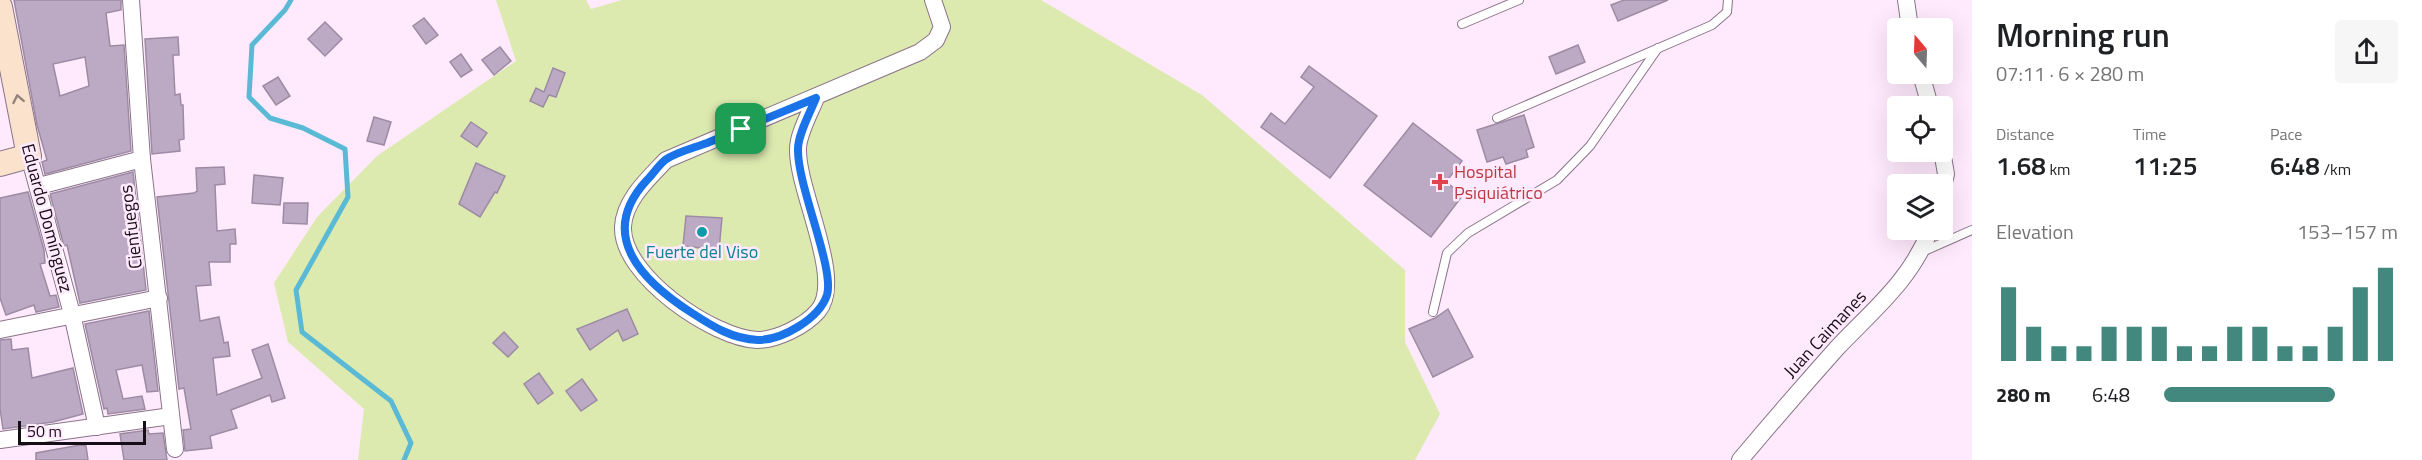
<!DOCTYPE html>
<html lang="en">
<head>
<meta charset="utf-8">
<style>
	body { margin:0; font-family:"Titillium Web",sans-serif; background:#f6f6f6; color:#202124; height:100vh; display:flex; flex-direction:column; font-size:22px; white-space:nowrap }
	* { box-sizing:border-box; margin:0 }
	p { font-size:20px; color:#757577 }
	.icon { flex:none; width:33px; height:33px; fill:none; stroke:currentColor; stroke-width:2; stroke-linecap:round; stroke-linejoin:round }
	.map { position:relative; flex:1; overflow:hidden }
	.panel { display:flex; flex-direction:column; background:#fff; width:450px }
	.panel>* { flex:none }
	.needle { width:39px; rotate:341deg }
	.controls { position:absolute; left:1887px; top:18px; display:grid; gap:12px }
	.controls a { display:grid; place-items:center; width:66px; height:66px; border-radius:6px; background:#fff; box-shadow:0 6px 24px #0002; font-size:30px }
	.scale { position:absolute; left:18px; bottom:15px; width:128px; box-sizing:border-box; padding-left:6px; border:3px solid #160e16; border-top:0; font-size:16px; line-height:21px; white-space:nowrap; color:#160e16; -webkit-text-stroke:4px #ffeafd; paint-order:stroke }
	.pin { position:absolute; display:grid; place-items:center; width:51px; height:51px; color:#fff; margin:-26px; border-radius:12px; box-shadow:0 3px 9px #0006 }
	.round { display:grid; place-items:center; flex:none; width:63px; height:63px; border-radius:6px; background:#f6f6f6 }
	.summary { display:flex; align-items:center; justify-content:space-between; height:102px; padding:0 24px }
	h1 { font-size:33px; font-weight:600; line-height:45px }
	.stats { display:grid; grid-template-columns:repeat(3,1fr); gap:9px; height:102px; padding:6px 24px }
	.stats div { display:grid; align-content:center }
	.stats b { font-size:26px; font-weight:600 }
	.stats small { font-size:16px; font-weight:400 }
	.stats p { font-size:16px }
	.chart { height:168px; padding:12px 24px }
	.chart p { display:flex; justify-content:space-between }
	.chart svg { width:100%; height:108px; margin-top:6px; stroke:#43887f; stroke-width:6 }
	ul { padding:0 24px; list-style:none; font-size:20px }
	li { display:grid; grid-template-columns:96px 72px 1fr; align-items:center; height:45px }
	li i { height:15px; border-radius:8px; background:#43887f }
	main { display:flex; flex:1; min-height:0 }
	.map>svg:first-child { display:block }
	.green { fill:#dceab0 }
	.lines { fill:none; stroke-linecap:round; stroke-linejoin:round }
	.stream { stroke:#5abad5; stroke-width:5 }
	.building { fill:#bcaac4; stroke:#9d8ba4; stroke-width:1.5; fill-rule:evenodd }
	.lane-casing { stroke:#8a7388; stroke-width:10 }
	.street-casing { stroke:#8a7388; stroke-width:18 }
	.secondary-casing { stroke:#8a7388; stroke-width:26 }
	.lane { stroke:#fff; stroke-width:8 }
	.street { stroke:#fff; stroke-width:16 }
	.secondary { stroke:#fbe2cd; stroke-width:24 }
	.oneway { stroke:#94837b }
	.route-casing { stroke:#fff; stroke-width:12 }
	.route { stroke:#1a73e8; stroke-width:8 }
	.health-dot { fill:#e0444e; stroke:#ffeafd; stroke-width:2 }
	.culture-dot { fill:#0f9aa8; stroke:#ffeafd; stroke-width:2 }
	.labels { text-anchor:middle; stroke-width:5; stroke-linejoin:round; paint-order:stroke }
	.health-label { font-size:18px; fill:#be3a42; stroke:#ffeafd; text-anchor:start }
	.street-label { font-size:18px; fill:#160e16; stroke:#ffeafd }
	.culture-label { font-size:18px; fill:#0d838f; stroke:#ffeafd }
</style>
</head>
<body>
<main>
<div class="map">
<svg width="1972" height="460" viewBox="0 0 1972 460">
	<rect width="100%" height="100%" fill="#ffeafd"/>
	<!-- green -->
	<polygon class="green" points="496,0 586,0 591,9 622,0 1041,0 1202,95 1405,270 1405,342 1440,414 1415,460 358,460 364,409 288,342 274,283 317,217 377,156 516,61"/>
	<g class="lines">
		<!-- stream -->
		<polyline class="stream" points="291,0 285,10 252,45 249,97 270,118 303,128 345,149 348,197 296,290 302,332 391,401 411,443 404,460"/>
	</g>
	<!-- building -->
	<g class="building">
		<path d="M14 0H121V10L106 13 110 46 124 45 131 151 45 174 42 162 47 160 37 125ZM85 57 89 86 60 96 53 64Z"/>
		<polygon points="1624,0 1668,0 1618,21 1611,5"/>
		<polygon points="424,18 438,35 426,44 413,26"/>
		<polygon points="325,22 342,39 325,56 308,39"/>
		<polygon points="178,37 179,55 173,55 175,95 180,94 181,105 183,105 184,139 179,140 180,151 152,154 145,39"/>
		<polygon points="1578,45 1585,62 1556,74 1549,57"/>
		<polygon points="500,47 511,61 494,75 482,60"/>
		<polygon points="461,54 472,70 461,77 450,62"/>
		<polygon points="1309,66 1377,116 1330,178 1261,127 1271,113 1285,124 1314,87 1301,77"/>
		<polygon points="553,68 565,73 556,97 549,95 543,107 530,101 536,88 544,92"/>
		<polygon points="278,77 290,96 276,105 263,86"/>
		<polygon points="1524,115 1534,147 1526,150 1528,157 1506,164 1503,157 1487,162 1477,130"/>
		<polygon points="374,117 391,122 384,145 367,141"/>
		<polygon points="471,122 487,133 477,147 461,136"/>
		<polygon points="1413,123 1462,161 1446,182 1463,195 1431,237 1364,185"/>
		<polygon points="476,163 505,176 497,193 495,192 480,217 459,204"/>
		<polygon points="224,167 225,184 215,185 217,231 235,229 236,244 230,244 230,262 209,262 211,285 196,286 200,321 219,317 224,343 228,342 230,356 213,358 217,395 262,378 252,350 268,344 285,398 272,402 270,395 231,410 237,428 210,436 212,448 185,451 183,430 191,429 184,388 179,389 157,197 194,193 197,191 196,168"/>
		<polygon points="133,172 146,290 80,303 67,245 64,246 50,194"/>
		<polygon points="254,175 283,178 280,205 252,203"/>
		<polygon points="28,192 44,250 45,263 40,264 50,296 56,295 59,307 36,312 34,305 6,315 0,298 0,198"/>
		<polygon points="284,203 308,203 307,224 283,223"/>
		<polygon points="686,216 722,218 719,250 683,246"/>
		<polygon points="627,309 638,334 623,341 618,330 590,350 577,329"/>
		<polygon points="1448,309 1473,357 1433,377 1409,329 1435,318"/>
		<polygon points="149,311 158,391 147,392 142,365 116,370 123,399 142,396 145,409 108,414 107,408 104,409 85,324"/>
		<polygon points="504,332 518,347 508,357 493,343"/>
		<polygon points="11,339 12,350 28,348 32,378 73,368 83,414 53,422 3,429 0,409 0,340"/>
		<polygon points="539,373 553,393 538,404 524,384"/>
		<polygon points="582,379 597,400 581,411 566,391"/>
		<polygon points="148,430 149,434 163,433 167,460 124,460 120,434"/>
		<polygon points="80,445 86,446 88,460 36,460 36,453"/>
	</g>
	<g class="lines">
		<!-- lane casing -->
		<g class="lane-casing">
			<g id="lane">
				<polyline points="1462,24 1519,0"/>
				<polyline points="1497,118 1712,25 1727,12 1728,0"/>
				<polyline points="1922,252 1972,230"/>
				<polyline points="1433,312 1447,253 1468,233 1557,180 1590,146 1658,48"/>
			</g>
		</g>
		<!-- street casing -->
		<g class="street-casing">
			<g id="street">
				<polyline points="131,0 142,159 175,449"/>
				<polyline points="1906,0 1910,28"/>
				<polyline points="1921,74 1930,106"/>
				<path d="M816 98C810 113 798 134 798 149 797 191 845 280 818 311 805 326 777 340 757 340 713 338 621 275 623 227 624 200 649 178 666 160L920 52 936 40 942 27 933 0"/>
				<polyline points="1942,151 1946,174 1942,190"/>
				<polyline points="29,156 72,314 97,427"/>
				<polyline points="39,186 142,159"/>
				<polyline points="0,330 159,298"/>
				<polyline points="0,440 171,416"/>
				<path d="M1740 460C1772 422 1804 385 1837 348 1873 310 1911 280 1930 230"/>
			</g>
		</g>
		<!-- secondary casing -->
		<g class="secondary-casing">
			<polyline id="secondary" points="0,7 29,156 0,164"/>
		</g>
		<!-- lane -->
		<use href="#lane" class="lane"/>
		<!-- street -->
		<use href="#street" class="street"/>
		<!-- secondary -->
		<use href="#secondary" class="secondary"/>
	</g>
	<!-- one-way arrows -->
	<defs><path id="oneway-chevron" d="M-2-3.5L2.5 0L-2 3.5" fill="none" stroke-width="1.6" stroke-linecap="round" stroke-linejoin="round" transform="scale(1.5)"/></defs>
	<use class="oneway" href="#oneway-chevron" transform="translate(18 99) rotate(-101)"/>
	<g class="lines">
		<!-- route casing -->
		<g class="route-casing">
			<path id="route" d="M816 98C810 113 798 134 798 149 797 185 835 269 827 295 819 319 782 340 758 340 732 339 712 326 692 313 642 281 596 235 647 180 653 174 658 166 665 160 676 152 694 148 707 143 743 128 779 113 816 98Z"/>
		</g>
		<!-- route -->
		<use href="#route" class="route"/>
	</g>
	<!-- markers -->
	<path class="health-dot" d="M1437 173h6v6h6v6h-6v6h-6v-6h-6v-6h6z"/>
	<circle class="culture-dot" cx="702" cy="232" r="6"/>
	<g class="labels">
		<!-- health labels -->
		<g class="health-label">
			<text x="1454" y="178">Hospital<tspan x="1454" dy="21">Psiquiátrico</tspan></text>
		</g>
		<!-- street labels -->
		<g class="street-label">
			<text transform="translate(47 218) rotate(75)" y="6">Eduardo Domínguez</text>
			<text transform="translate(131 227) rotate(-97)" y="6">Cienfuegos</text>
			<text transform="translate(1825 334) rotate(-47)" y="6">Juan Caimanes</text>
		</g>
		<!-- culture labels -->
		<g class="culture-label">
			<text x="702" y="258">Fuerte del Viso</text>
		</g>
	</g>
</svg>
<div class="controls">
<a><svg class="needle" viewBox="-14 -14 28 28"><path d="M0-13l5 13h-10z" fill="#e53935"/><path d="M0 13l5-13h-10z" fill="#757577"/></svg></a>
<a><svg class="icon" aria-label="locate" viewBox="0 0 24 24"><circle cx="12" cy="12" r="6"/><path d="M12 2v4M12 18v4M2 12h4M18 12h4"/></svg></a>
<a><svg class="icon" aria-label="layers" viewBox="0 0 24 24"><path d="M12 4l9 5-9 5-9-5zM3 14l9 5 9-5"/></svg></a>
</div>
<div class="scale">50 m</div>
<div class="pin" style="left:741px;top:129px;background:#1e9e55"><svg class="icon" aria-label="arrive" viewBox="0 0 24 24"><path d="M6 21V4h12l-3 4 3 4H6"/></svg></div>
</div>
<section class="panel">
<div class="summary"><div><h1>Morning run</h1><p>07:11 · 6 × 280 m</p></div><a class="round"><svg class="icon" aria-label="share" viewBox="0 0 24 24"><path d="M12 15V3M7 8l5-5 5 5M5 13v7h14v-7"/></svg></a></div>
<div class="stats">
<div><p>Distance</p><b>1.68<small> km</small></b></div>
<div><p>Time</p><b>11:25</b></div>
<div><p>Pace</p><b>6:48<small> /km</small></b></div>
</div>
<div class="chart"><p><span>Elevation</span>153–157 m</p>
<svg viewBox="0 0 160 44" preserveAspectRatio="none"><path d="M5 44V14M15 44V30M25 44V38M35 44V38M45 44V30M55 44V30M65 44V30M75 44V38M85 44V38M95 44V30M105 44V30M115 44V38M125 44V38M135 44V30M145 44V14M155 44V6"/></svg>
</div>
<ul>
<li><b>280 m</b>6:48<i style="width:73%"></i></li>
</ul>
</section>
</main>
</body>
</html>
